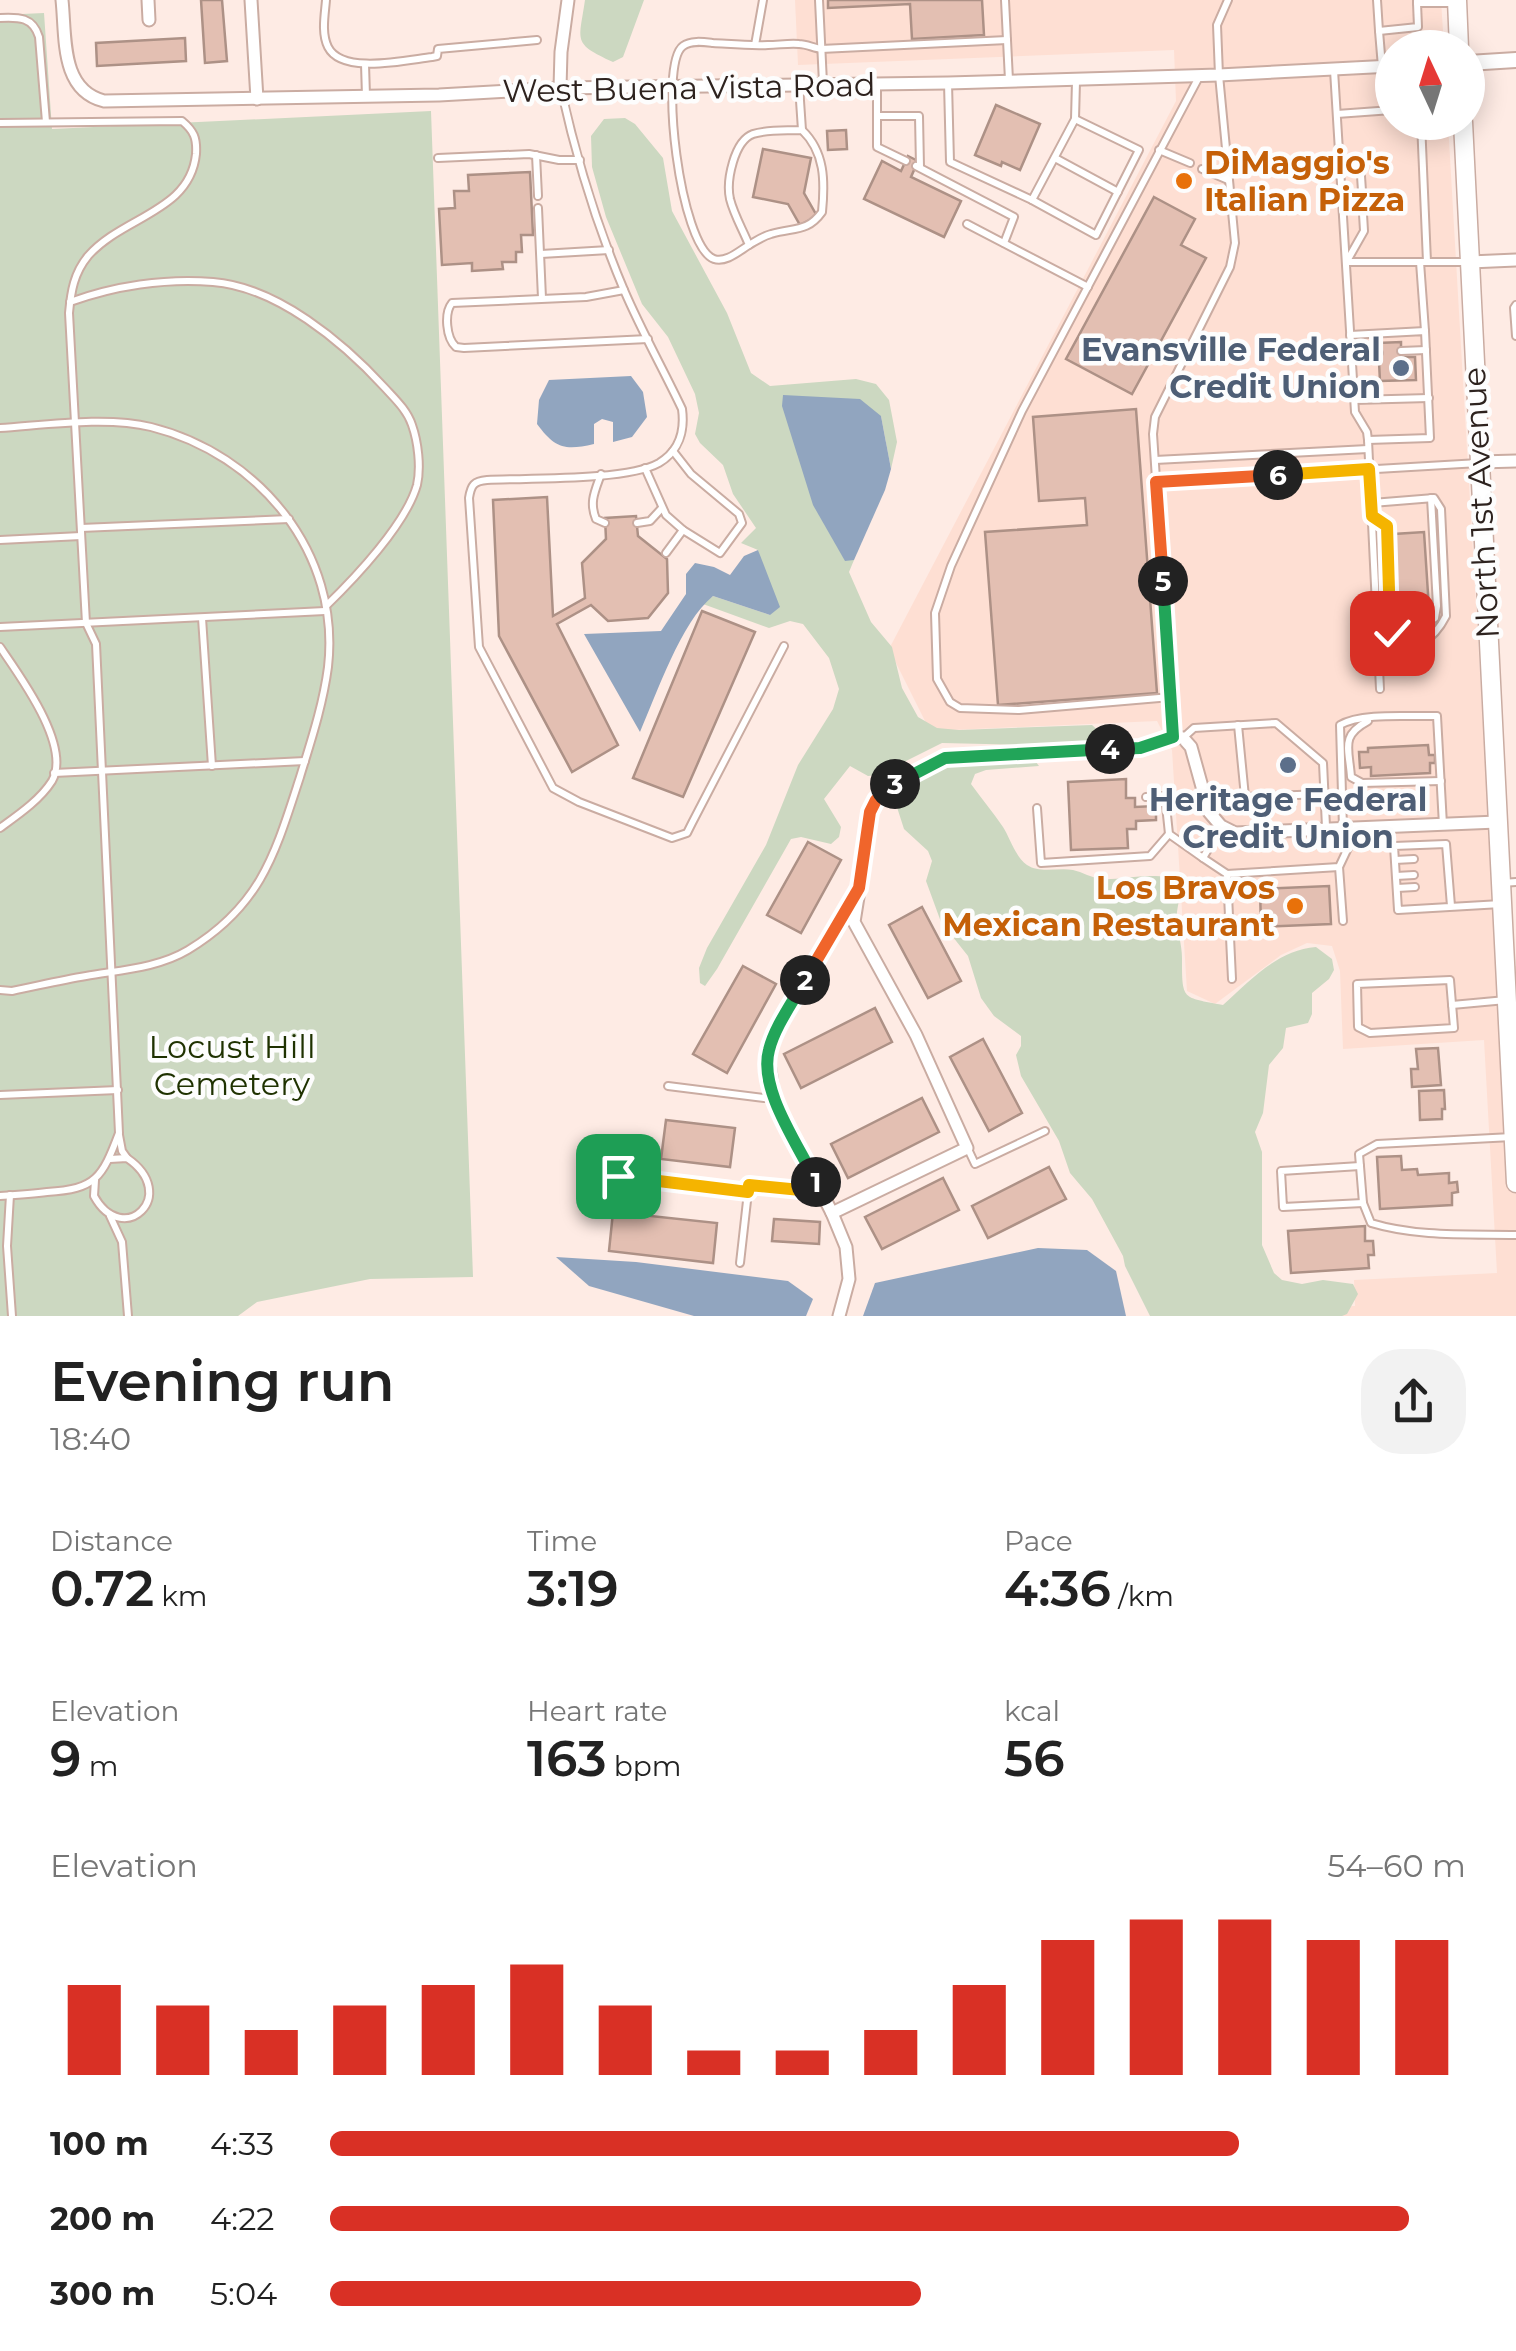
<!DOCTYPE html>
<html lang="en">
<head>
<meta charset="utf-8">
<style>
	body { margin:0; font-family:Montserrat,sans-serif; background:#f2f2f2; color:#222; height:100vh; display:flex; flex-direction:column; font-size:38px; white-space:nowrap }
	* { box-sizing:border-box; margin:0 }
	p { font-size:32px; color:#767676 }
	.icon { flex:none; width:55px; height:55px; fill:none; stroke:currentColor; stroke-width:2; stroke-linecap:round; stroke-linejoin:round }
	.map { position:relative; height:1316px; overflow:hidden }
	.sheet { display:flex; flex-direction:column; background:#fff; flex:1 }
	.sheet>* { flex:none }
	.needle { width:65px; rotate:356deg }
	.buttons { position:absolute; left:1375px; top:30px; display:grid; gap:20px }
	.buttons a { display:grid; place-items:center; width:110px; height:110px; border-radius:50%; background:#fff; box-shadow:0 5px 25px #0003; font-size:50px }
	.pin { position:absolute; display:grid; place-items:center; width:85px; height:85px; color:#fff; margin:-42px; border-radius:20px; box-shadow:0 5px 15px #0006 }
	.km { position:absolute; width:50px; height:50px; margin:-25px; border-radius:50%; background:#222; color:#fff; font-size:28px; line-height:50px; text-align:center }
	.round { display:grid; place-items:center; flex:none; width:105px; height:105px; border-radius:40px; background:#f2f2f2 }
	.head { display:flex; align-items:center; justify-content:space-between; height:170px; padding:0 50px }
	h1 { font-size:55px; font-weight:600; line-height:75px }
	.figures { display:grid; grid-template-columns:repeat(3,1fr); gap:15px; height:170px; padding:10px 50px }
	.figures div { display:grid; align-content:center }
	.figures b { font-size:50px; font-weight:600 }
	.figures small { font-size:28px; font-weight:400 }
	.figures p { font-size:28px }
	.chart { height:280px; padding:20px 50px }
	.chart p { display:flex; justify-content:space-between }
	.chart svg { width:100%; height:180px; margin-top:10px; stroke:#d93025; stroke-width:6 }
	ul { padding:0 50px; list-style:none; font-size:32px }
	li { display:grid; grid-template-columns:160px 120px 1fr; align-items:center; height:75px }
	li i { height:25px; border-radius:12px; background:#d93025 }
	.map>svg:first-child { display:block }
	.built { fill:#fedfd3 }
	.green { fill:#ccd8c1 }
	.water { fill:#91a5bf }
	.building { fill:#e3bfb2; stroke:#ad9186; stroke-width:2.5 }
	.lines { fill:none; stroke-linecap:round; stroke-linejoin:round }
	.service-casing { stroke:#caaca2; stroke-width:10 }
	.minor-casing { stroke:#caaca2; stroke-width:15 }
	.tertiary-casing { stroke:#caaca2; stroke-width:18 }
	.primary-casing { stroke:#caaca2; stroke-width:21 }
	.service { stroke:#fff; stroke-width:6 }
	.minor { stroke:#fff; stroke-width:11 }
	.tertiary { stroke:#fff; stroke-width:14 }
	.primary { stroke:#fff; stroke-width:18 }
	.split-1-casing { stroke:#fff; stroke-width:20 }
	.split-2-casing { stroke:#fff; stroke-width:20 }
	.split-3-casing { stroke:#fff; stroke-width:20 }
	.split-4-casing { stroke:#fff; stroke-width:20 }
	.split-5-casing { stroke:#fff; stroke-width:20 }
	.split-6-casing { stroke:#fff; stroke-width:20 }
	.split-7-casing { stroke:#fff; stroke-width:20 }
	.split-1 { stroke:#f5b400; stroke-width:12 }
	.split-2 { stroke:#22a559; stroke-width:12 }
	.split-3 { stroke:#f0652b; stroke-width:12 }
	.split-4 { stroke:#22a559; stroke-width:12 }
	.split-5 { stroke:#22a559; stroke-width:12 }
	.split-6 { stroke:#f0652b; stroke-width:12 }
	.split-7 { stroke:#f5b400; stroke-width:12 }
	.food-dot { fill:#e8710a; stroke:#fdfdfd; stroke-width:4 }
	.service-dot { fill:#5c6f8a; stroke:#fdfdfd; stroke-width:4 }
	.labels { text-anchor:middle; stroke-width:9; stroke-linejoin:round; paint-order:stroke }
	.street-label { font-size:32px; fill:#2d221e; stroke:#fdfdfd }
	.food-label { font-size:32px; font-weight:bold; fill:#c56008; stroke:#fdfdfd; text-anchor:start }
	.service-label { font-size:32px; font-weight:bold; fill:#4e5e75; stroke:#fdfdfd; text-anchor:end }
	.park-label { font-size:32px; fill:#1f3201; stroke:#fdfdfd }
</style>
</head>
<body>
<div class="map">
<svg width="1516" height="1316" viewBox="0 0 1516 1316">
	<rect width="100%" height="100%" fill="#feebe4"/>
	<!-- built -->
	<polygon class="built" points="795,0 1441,0 1444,47 1392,48 1392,122 1448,123 1497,966 1516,966 1516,1316 1325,1316 1325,1307 1355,1306 1354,1280 1497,1273 1484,1040 1343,1049 1340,971 1332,946 1307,943 1281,955 1215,1004 1187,991 1172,750 1157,721 930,731 889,649 1176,101 1174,50 798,65"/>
	<!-- green -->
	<g class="green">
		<path d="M585 0H644L623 57 613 62C572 43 579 42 585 0Z"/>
		<polygon points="44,13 52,129 431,111 473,1277 370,1279 257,1302 238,1316 0,1316 0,15"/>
		<polygon points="625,118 635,124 663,158 672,211 727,313 751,373 770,386 856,379 876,384 889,400 897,442 891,469 881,416 845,560 854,560 849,572 871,622 892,647 902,688 918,717 937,728 959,730 1092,725 1101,733 1095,742 1065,746 942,743 878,775 868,776 850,766 824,799 841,827 839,837 831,844 801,837 791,839 717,969 705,986 700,983 699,968 707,948 766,845 798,765 833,709 839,689 829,658 803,624 790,621 769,628 703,604 713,596 770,615 758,550 741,543 756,528 733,494 723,465 700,443 695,434 699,413 695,394 668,337 642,304 606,217 592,167 591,136 604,119"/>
		<path d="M993 756 1033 758 1039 766 986 770 975 774 971 784C981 798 993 812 1003 827 1010 838 1016 858 1027 865 1041 874 1058 867 1073 870 1082 872 1092 878 1102 879 1118 881 1166 869 1176 883 1183 891 1178 902 1177 912 1176 928 1182 943 1182 958 1182 1001 1182 997 1223 1005 1250 981 1277 950 1316 947L1332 959 1334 970 1329 979 1312 993V1014L1308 1023 1286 1028 1283 1048 1269 1065 1263 1113 1255 1132 1262 1152V1245L1274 1273 1282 1280 1302 1284 1323 1280 1353 1284 1358 1294 1347 1314 1342 1316H1150L1125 1266 1123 1256 1092 1199 1070 1173 1059 1141 1021 1076 1016 1055 1021 1046V1036L994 1016 981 998 968 956 941 922 926 881 932 861 928 851 904 829 894 798 924 769Z"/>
	</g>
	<!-- water -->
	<g class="water">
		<path d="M631 376 643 392 647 417 632 437 613 442V422L602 419 594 424V444C564 451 555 448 537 424L539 400 549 380Z"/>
		<polygon points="783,395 860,399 881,416 891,469 885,490 854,560 845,561 813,505 782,406"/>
		<path d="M758 550 780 607 770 615 713 596C681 622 657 693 640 732L584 634 661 631 686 594V574L695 563 714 567 730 575 744 556Z"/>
		<polygon points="1038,1248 1087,1250 1116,1271 1126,1316 863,1316 875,1283"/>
		<polygon points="556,1257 636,1262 788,1281 813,1299 806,1316 694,1316 589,1286"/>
	</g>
	<!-- building -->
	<g class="building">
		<polygon points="201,0 222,0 227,61 205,63"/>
		<polygon points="828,0 982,0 984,35 912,39 910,4 828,8"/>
		<polygon points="185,38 186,61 97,66 96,43"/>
		<polygon points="996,105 1040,124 1020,170 1002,162 1001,166 975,155"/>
		<polygon points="846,130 847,149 828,150 827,131"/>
		<polygon points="763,149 811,158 804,193 817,216 800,225 788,204 753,197"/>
		<polygon points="908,156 918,161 911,177 961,201 944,237 864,199 882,161 901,171"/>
		<polygon points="530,172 533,235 521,235 522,252 516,252 516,262 502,262 503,269 472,271 472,263 442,265 439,209 455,208 454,191 469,191 468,175"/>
		<polygon points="1154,197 1195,219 1181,245 1206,258 1132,394 1066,359"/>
		<polygon points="1401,342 1401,357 1415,357 1416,380 1380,381 1378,343"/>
		<polygon points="1136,409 1157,693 998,705 985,532 1087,525 1085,498 1039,501 1033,417"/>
		<polygon points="547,497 553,616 585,598 582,563 606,539 605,518 636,516 638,536 667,559 668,593 648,618 608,621 591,605 557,624 618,745 572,772 499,636 493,500"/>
		<polygon points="1424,532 1429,609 1398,611 1394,534"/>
		<polygon points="702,611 755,632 683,797 633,778"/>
		<polygon points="1428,745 1429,755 1435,755 1435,763 1430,763 1430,773 1371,776 1371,767 1360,768 1359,752 1368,752 1368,748"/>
		<polygon points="1126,779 1126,798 1135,798 1135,807 1156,806 1156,820 1136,821 1136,829 1127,829 1128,848 1071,850 1068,782"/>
		<polygon points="808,842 841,860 801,933 767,915"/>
		<polygon points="1329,886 1331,924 1261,927 1260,889"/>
		<polygon points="922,907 961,981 928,998 889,925"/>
		<polygon points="743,966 776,984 727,1073 693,1054"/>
		<polygon points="875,1008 892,1042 801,1088 784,1054"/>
		<polygon points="983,1039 1022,1113 989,1131 950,1057"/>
		<polygon points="1438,1048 1441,1085 1412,1087 1411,1069 1418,1069 1416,1049"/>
		<polygon points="1444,1090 1445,1109 1442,1109 1442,1119 1420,1120 1419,1091"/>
		<polygon points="922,1098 939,1132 848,1178 831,1144"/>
		<polygon points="666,1120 735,1128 730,1167 661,1159"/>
		<polygon points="1401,1156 1402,1170 1417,1169 1418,1175 1449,1173 1449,1183 1457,1182 1458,1192 1452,1193 1452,1205 1380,1209 1377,1157"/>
		<polygon points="1049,1167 1066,1199 988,1238 972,1206"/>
		<polygon points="943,1178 959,1210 882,1249 865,1217"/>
		<polygon points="613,1212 717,1223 713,1263 609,1251"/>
		<polygon points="774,1219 820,1222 819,1244 772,1241"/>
		<polygon points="1365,1226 1365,1241 1373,1241 1374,1255 1368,1255 1369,1268 1291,1273 1288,1231"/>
	</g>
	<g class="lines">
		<!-- service casing -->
		<g class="service-casing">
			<g id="service">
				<path d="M326 0C325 14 321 33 328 47 342 75 406 60 432 57L437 56 438 49 537 40"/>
				<polyline points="819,0 823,83"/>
				<polyline points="1005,0 1009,80"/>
				<polyline points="1377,0 1379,31 1418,27 1417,3"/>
				<polyline points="1417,1 1417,3 1452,3"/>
				<path d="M0 18C19 17 33 17 39 37L46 122"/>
				<polyline points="1379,31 1382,67"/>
				<polyline points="755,45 763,0"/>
				<polyline points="365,64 366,96"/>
				<polyline points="1334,70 1355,412 1367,432 1368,440 1380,689"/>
				<polyline points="948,83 950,162 1032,200 1075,119 1076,81"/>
				<polyline points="877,85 877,147 906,161"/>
				<path d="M799 86 802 130C787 131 768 129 753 134 734 141 726 181 730 199 734 215 743 230 749 245 739 251 726 263 714 259 680 247 658 64 683 46 691 40 704 42 713 43 731 44 750 46 768 45 778 45 789 43 799 44 806 44 814 48 821 49L1007 40"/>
				<path d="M561 89C576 157 597 226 624 290 641 330 663 369 682 409 685 431 679 451 659 463 627 481 526 478 487 480 474 481 471 485 469 498L479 647 553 788 579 802 672 838 687 833 692 823 784 646"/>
				<polyline points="1337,114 1392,110"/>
				<polyline points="877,116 919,116 920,167"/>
				<polyline points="1421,122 1427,262"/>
				<path d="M0 123 182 121C194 131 197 138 196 154 190 212 123 216 88 256 74 273 71 291 69 313L86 623 96 644 119 1133C102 1178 96 1189 47 1192 32 1194 16 1195 0 1196"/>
				<polyline points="1159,150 1190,163"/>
				<polyline points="536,155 538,196"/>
				<polyline points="1340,157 1361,176 1362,191"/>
				<polyline points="438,158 529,154 559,160 580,160"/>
				<polyline points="1055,158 1118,192"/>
				<polyline points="916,166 1014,217 1004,243"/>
				<polyline points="1202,169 1228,180"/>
				<polyline points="1032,200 1096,235 1139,150 1075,119"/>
				<polyline points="538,208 542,298"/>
				<polyline points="967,224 1088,287"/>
				<path d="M749 245C756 241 763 236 771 234 793 227 807 233 822 212 825 181 825 152 802 130"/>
				<polyline points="541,254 609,250"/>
				<polyline points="1347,261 1364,231 1363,214"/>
				<polyline points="1346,262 1420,262"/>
				<path d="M624 290 586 297 452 303C444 313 446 338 456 347L464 348 648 339"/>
				<path d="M70 302C114 286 165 278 213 282 277 287 343 342 385 388 395 399 407 410 412 425 418 442 421 467 417 485 406 524 355 578 326 606"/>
				<polyline points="1516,305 1514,308 1516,336"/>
				<polyline points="1425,331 1420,262 1469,262"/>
				<polyline points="1350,335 1425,331 1430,438 1368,440"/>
				<polyline points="1401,351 1426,350"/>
				<polyline points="1351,354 1379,353"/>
				<polyline points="1354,400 1429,398"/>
				<path d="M0 428C45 425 107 416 151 427 259 454 341 553 328 667 323 705 311 741 300 777 275 854 261 906 188 950 158 968 120 970 86 976 61 980 37 986 12 991L0 990"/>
				<polyline points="1155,460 1368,449"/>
				<polyline points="645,468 666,515 683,530 720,553 742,523 739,514 691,474 673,451"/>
				<path d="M601 474C595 491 589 502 596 519L605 523"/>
				<polyline points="1156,482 1479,463"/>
				<path d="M1372 503 1434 498 1441 509 1446 616C1430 648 1410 647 1379 653"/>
				<path d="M1373 516 1387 526C1387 546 1384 599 1395 613 1403 622 1412 624 1423 626L1435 618 1437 606 1431 498"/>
				<polyline points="637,523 650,521 662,508"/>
				<polyline points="81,528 289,519"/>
				<polyline points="0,540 81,536"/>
				<polyline points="666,553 683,530"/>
				<path d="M1390 605V621L1393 633C1404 640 1413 634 1423 626"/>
				<polyline points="202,618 212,766"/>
				<polyline points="0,627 325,611"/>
				<path d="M0 647C19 675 72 746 52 781 40 800 18 815 0 828"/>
				<polyline points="1171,697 1019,710 960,708 950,702 937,679 935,613 951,566 1022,411 1199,77"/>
				<path d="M1368 721C1340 736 1349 748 1351 777L1362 783 1441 781"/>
				<polyline points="1238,725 1245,797 1324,794"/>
				<polyline points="1173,735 1153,434 1155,417 1230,267 1235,243 1219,75 1217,25 1228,0"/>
				<polyline points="1184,737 1194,728 1276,723 1323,763 1326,827"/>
				<polyline points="54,773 305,761"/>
				<polyline points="1146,797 1165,796 1169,834 1203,858"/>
				<polyline points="1037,808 1041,863 1150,856 1169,834"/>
				<polyline points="1221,827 1203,858 1227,874 1339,867 1357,829"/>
				<path d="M1343 828 1340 725C1362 712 1411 717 1437 716L1443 825"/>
				<polyline points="1395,860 1414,859"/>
				<polyline points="1339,867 1343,921"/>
				<polyline points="1227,874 1232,979"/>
				<polyline points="1396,876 1414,875"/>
				<polyline points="1502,883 1516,882"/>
				<polyline points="1397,888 1415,887"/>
				<polyline points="1451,906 1446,844 1394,846 1398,910 1501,904"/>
				<polygon points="1450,980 1454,1028 1370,1033 1358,1027 1357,984"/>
				<polyline points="1452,1005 1506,1000"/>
				<polyline points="668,1086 764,1098 773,1098"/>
				<polyline points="0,1095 118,1090"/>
				<polyline points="119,1135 122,1151 127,1158"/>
				<path d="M1512 1137 1377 1144 1359 1154 1363 1203 1371 1223C1417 1237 1468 1234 1516 1235"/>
				<polyline points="968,1149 975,1164 1045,1131"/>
				<polyline points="1360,1166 1281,1171 1283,1207 1363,1203"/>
				<path d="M95 1180 94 1196C123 1249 181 1195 127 1158L110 1159"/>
				<polyline points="10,1195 7,1246 12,1316"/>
				<polyline points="110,1216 122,1242 128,1316"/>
				<polyline points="740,1263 748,1192"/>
			</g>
		</g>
		<!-- minor casing -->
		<g class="minor-casing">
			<g id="minor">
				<path d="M62 0C66 37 60 90 104 101L439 95 560 88 948 83 1219 75 1392 66"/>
				<polyline points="148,0 149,20"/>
				<polyline points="251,0 257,99"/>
				<polyline points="560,88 561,52 568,0"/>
				<polyline points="1470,262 1516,260"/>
				<polyline points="1480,462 1516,461"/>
				<polyline points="617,1177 748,1192 749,1185 821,1191"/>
				<polyline points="832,1213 967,1148 916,1035 854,922 858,897"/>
				<polyline points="839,1316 849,1279 846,1247 832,1213 774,1098 768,1056 777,1033 816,959 859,888 867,827 876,800 884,791 904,778 945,758 1140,748 1173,737 1183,738 1191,747 1209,812 1221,826 1235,833 1497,822"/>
			</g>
		</g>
		<!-- tertiary casing -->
		<g class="tertiary-casing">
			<polyline id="tertiary" points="1468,63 1516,60"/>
		</g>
		<!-- primary casing -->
		<g class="primary-casing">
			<g id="primary">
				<polyline points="1457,0 1459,48"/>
				<polyline points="1463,122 1516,1183"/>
			</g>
		</g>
		<!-- service -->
		<use href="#service" class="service"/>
		<!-- minor -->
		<use href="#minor" class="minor"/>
		<!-- tertiary -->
		<use href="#tertiary" class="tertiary"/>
		<!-- primary -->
		<use href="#primary" class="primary"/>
	</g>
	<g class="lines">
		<!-- split-1 casing -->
		<g class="split-1-casing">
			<polyline id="split-1" points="618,1176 748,1192 749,1185 821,1192 816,1182"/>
		</g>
		<!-- split-2 casing -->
		<g class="split-2-casing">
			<path id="split-2" d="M805 980C793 1002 775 1026 769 1050 758 1090 800 1147 816 1182"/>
		</g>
		<!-- split-3 casing -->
		<g class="split-3-casing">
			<polyline id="split-3" points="805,980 859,888 870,812 876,800 895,784"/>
		</g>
		<!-- split-4 casing -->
		<g class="split-4-casing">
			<polyline id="split-4" points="895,784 945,758 1110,749"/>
		</g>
		<!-- split-5 casing -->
		<g class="split-5-casing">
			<polyline id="split-5" points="1110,749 1140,748 1173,737 1163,581"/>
		</g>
		<!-- split-6 casing -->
		<g class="split-6-casing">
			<polyline id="split-6" points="1163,581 1156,482 1278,475"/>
		</g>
		<!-- split-7 casing -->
		<g class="split-7-casing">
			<polyline id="split-7" points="1278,475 1369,469 1372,516 1387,526 1390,622 1392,633"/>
		</g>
		<!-- split-1 -->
		<use href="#split-1" class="split-1"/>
		<!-- split-2 -->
		<use href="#split-2" class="split-2"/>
		<!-- split-3 -->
		<use href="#split-3" class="split-3"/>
		<!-- split-4 -->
		<use href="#split-4" class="split-4"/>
		<!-- split-5 -->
		<use href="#split-5" class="split-5"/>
		<!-- split-6 -->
		<use href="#split-6" class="split-6"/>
		<!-- split-7 -->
		<use href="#split-7" class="split-7"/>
	</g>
	<!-- markers -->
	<g class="food-dot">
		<circle cx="1184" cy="181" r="10"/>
		<circle cx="1295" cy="906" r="10"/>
	</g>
	<g class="service-dot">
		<circle cx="1401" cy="368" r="10"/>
		<circle cx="1288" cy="765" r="10"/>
	</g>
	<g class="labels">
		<!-- street labels -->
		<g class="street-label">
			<text transform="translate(689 88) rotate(-1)" y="11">West Buena Vista Road</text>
			<text transform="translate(1481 503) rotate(-93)" y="11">North 1st Avenue</text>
		</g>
		<!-- food labels -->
		<g class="food-label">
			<text x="1204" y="174">DiMaggio's<tspan x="1204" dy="37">Italian Pizza</tspan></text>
			<text x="1275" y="899" text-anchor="end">Los Bravos<tspan x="1275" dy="37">Mexican Restaurant</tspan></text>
		</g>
		<!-- service labels -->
		<g class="service-label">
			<text x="1381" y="361">Evansville Federal<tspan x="1381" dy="37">Credit Union</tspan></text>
			<text x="1288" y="811" text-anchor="middle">Heritage Federal<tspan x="1288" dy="37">Credit Union</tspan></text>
		</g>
		<!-- park labels -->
		<g class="park-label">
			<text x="232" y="1058">Locust Hill<tspan x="232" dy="37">Cemetery</tspan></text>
		</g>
	</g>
</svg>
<div class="buttons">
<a><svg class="needle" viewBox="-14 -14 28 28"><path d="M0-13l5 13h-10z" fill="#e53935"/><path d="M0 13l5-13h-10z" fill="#767676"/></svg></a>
</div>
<div class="pin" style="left:618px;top:1176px;background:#1e9e55"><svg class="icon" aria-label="arrive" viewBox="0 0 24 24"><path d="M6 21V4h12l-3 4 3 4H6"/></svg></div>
<div class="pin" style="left:1392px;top:633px;background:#d93025"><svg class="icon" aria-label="check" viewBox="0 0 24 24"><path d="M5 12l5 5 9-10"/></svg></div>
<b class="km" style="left:816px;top:1182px">1</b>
<b class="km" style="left:805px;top:980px">2</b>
<b class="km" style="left:895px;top:784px">3</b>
<b class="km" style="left:1110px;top:749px">4</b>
<b class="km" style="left:1163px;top:581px">5</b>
<b class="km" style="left:1278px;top:475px">6</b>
</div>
<section class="sheet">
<div class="head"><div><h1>Evening run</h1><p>18:40</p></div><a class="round"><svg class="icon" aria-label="share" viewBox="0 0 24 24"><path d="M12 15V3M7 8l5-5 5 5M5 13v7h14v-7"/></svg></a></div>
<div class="figures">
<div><p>Distance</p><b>0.72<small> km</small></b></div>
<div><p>Time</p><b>3:19</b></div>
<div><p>Pace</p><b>4:36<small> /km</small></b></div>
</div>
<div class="figures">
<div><p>Elevation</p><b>9<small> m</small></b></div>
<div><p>Heart rate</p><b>163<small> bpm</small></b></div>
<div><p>kcal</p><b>56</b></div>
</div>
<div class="chart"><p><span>Elevation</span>54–60 m</p>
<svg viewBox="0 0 160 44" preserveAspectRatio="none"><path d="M5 44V22M15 44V27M25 44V33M35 44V27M45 44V22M55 44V17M65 44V27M75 44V38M85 44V38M95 44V33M105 44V22M115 44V11M125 44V6M135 44V6M145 44V11M155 44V11"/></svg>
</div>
<ul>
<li><b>100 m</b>4:33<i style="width:80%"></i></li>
<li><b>200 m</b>4:22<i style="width:95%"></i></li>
<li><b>300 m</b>5:04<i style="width:52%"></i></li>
</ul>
</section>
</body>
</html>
